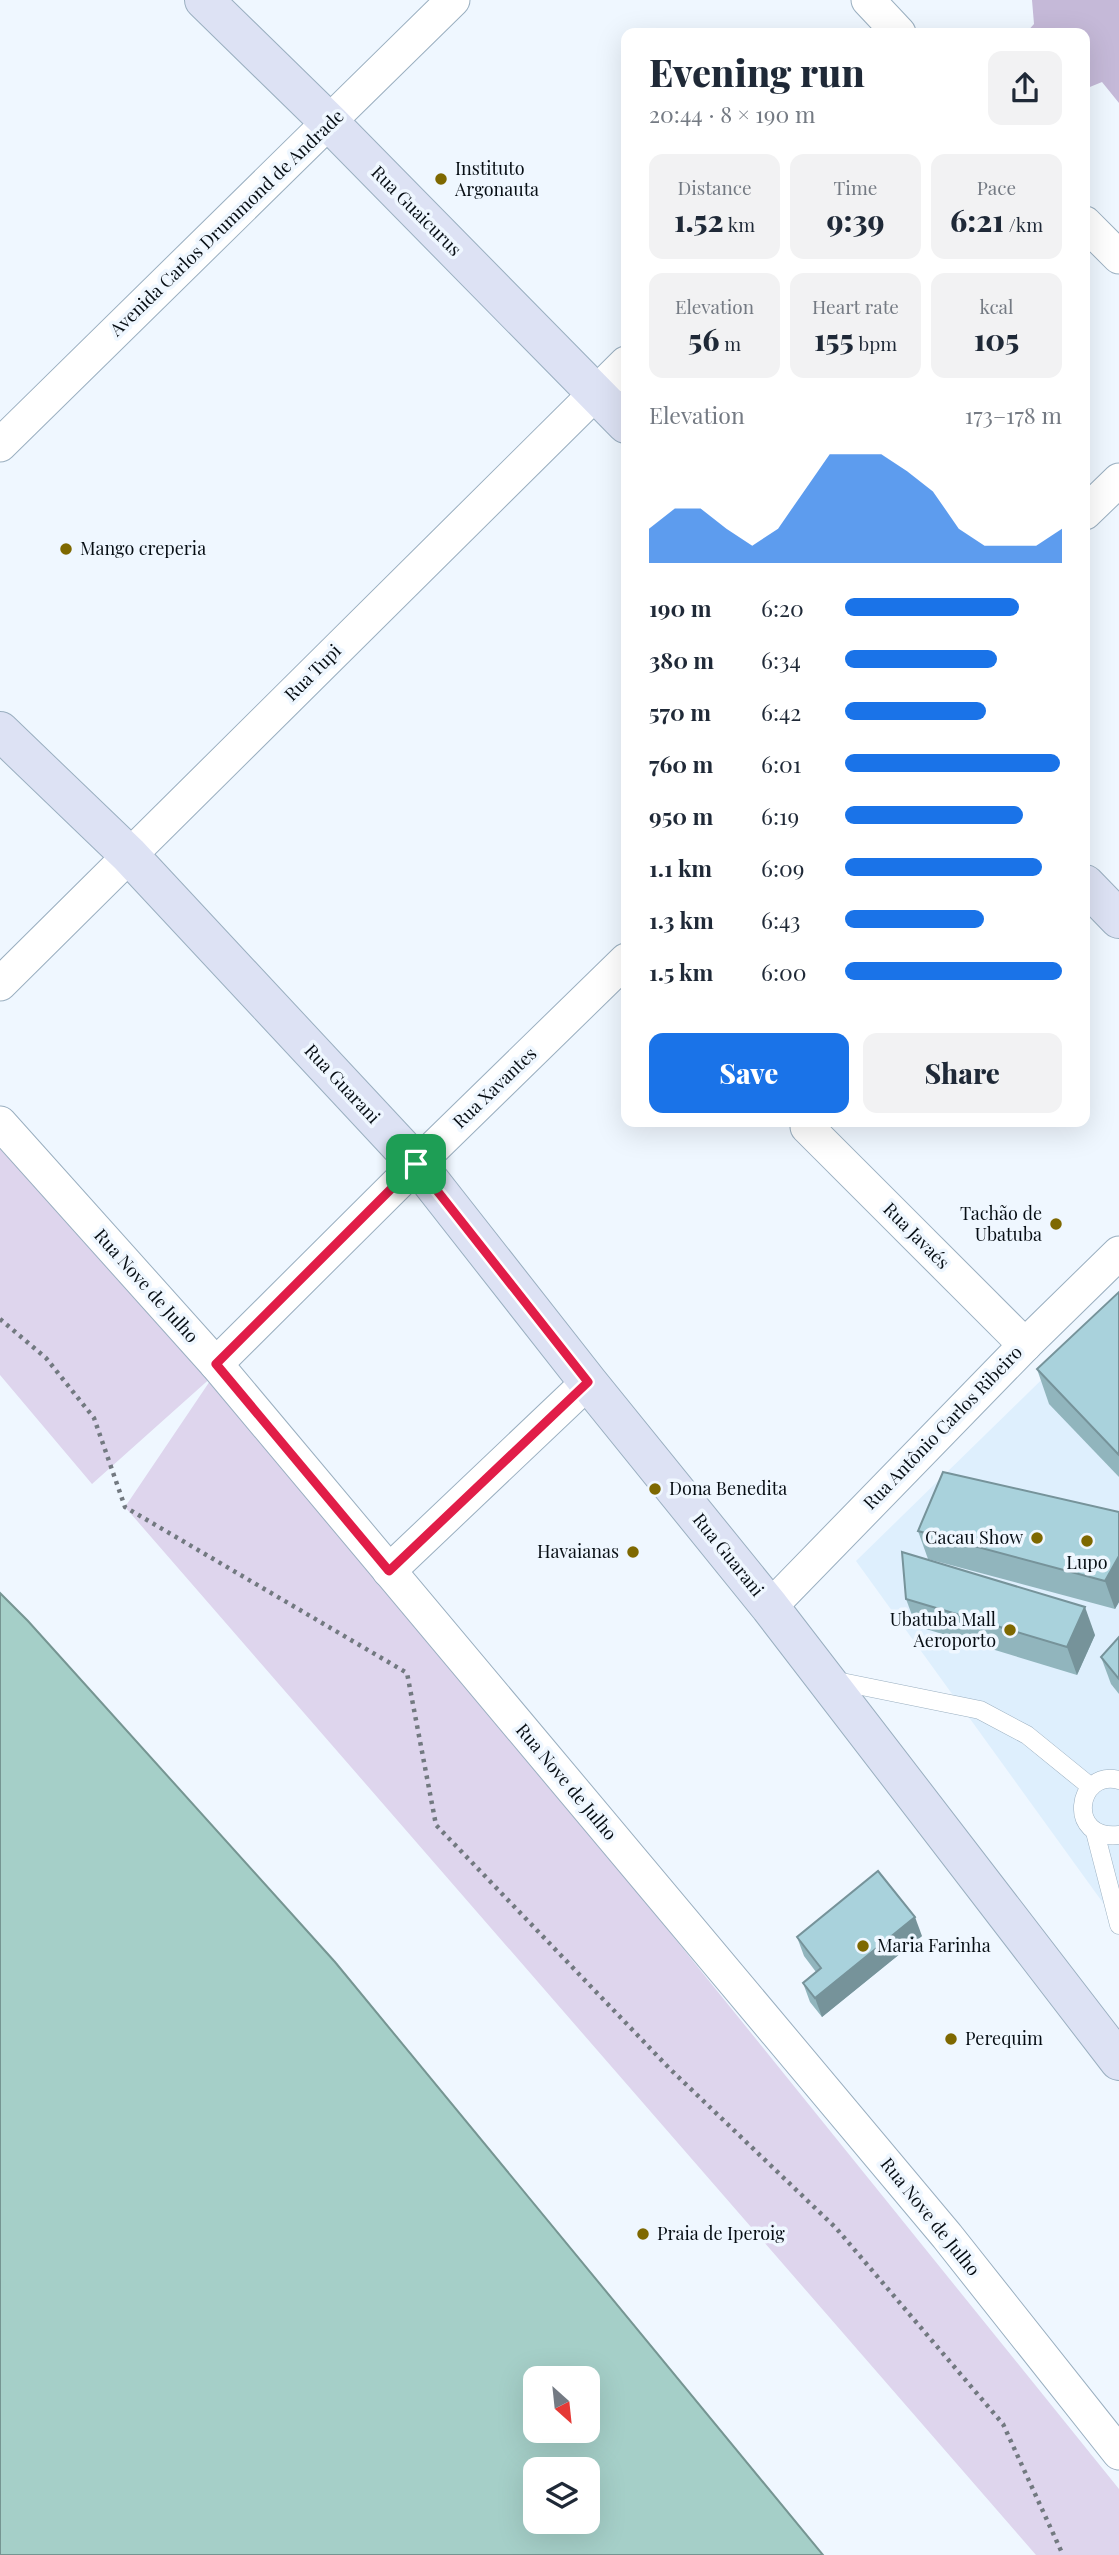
<!DOCTYPE html>
<html lang="en">
<head>
<meta charset="utf-8">
<style>
	body { margin:0; font-family:"Playfair Display",serif; background:#f2f2f3; color:#1f2937; height:100vh; display:flex; flex-direction:column; font-size:26px; white-space:nowrap }
	* { box-sizing:border-box; margin:0 }
	p { font-size:23px; color:#747a83 }
	.icon { flex:none; width:38px; height:38px; fill:none; stroke:currentColor; stroke-width:2; stroke-linecap:round; stroke-linejoin:round }
	.map { position:relative; flex:1; overflow:hidden }
	.side { position:absolute; left:621px; top:28px; width:469px; height:1099px; display:flex; flex-direction:column; background:#fff; border-radius:14px; box-shadow:0 7px 28px #0002 }
	.side>* { flex:none }
	.needle { width:46px; rotate:153deg }
	.controls { position:absolute; left:523px; top:2366px; display:grid; gap:14px }
	.controls a { display:grid; place-items:center; width:77px; height:77px; border-radius:14px; background:#fff; box-shadow:0 7px 28px #0002; font-size:35px }
	.pin { position:absolute; display:grid; place-items:center; width:60px; height:60px; color:#fff; margin:-30px; border-radius:14px; box-shadow:0 4px 10px #0006 }
	.round { display:grid; place-items:center; flex:none; width:74px; height:74px; border-radius:14px; background:#f2f2f3 }
	.head { display:flex; align-items:center; justify-content:space-between; height:119px; padding:0 28px }
	h1 { font-size:38px; font-weight:800; line-height:52px }
	.stats { display:grid; grid-template-columns:repeat(3,1fr); gap:10px; height:119px; padding:7px 28px }
	.stats div { display:grid; align-content:center; border-radius:14px; background:#f2f2f3; text-align:center }
	.stats b { font-size:30px; font-weight:800 }
	.stats small { font-size:19px; font-weight:400 }
	.stats p { font-size:19px }
	.chart { height:196px; padding:14px 28px }
	.chart p { display:flex; justify-content:space-between }
	.chart svg { width:100%; height:126px; margin-top:7px; fill:#1a73e8; opacity:.7 }
	.button { display:flex; gap:14px; margin-top:auto; padding:14px 28px }
	.button a { flex:1; height:80px; border-radius:14px; background:#1a73e8; color:#fff; font-size:28px; font-weight:800; line-height:80px; text-align:center }
	.button a+a { background:#f2f2f3; color:#1f2937 }
	ul { padding:0 28px; list-style:none; font-size:23px }
	li { display:grid; grid-template-columns:112px 84px 1fr; align-items:center; height:52px }
	li i { height:18px; border-radius:9px; background:#1a73e8 }
	.map>svg:first-child { display:block }
	.built { fill:#deeffd }
	.green { fill:#ded5ed }
	.forest { fill:#c5b9d8 }
	.water { fill:#a5cfc8; stroke:#769592; stroke-width:2; fill-rule:evenodd }
	.lines { fill:none; stroke-linecap:round; stroke-linejoin:round }
	.lane-casing { stroke:#9aafc0; stroke-width:19 }
	.street-casing { stroke:#9aafc0; stroke-width:35 }
	.secondary-casing { stroke:#9aafc0; stroke-width:40 }
	.path { stroke:#727980; stroke-width:4.5; stroke-dasharray:3.5 5; stroke-linecap:butt }
	.lane { stroke:#fff; stroke-width:18 }
	.street { stroke:#fff; stroke-width:33 }
	.secondary { stroke:#dde2f4; stroke-width:38 }
	.wall { fill:#91b5bd }
	.shaded-wall { fill:#76939a }
	.building { fill:#a9d2dc; stroke:#76939a; stroke-width:2 }
	.route-casing { stroke:#fff; stroke-width:14 }
	.route { stroke:#e11d48; stroke-width:9 }
	.poi-dot { fill:#7e6800; stroke:#eff7ff; stroke-width:2.5 }
	.labels { text-anchor:middle; stroke-width:7; stroke-linejoin:round; paint-order:stroke }
	.poi-label { font-size:18px; fill:#070e14; stroke:#eff7ff; text-anchor:start }
	.street-label { font-size:18px; fill:#070e14; stroke:#eff7ff }
</style>
</head>
<body>
<div class="map">
<svg width="1119" height="2555" viewBox="0 0 1119 2555">
	<rect width="100%" height="100%" fill="#eff7ff"/>
	<!-- built -->
	<polygon class="built" points="1119,1304 1119,1925 856,1561"/>
	<!-- green -->
	<polygon class="green" points="0,1149 217,1371 1119,2489 1119,2555 1036,2555 125,1507 214,1375 92,1484 0,1375"/>
	<!-- forest -->
	<polygon class="forest" points="1032,0 1119,0 1119,103 1102,82 1085,89 1085,33 1026,33 1034,24"/>
	<!-- water -->
	<path class="water" d="M0 1593 28 1621 335 1962 823 2555H0ZM536 2378H588V2431H536ZM536 2469H588V2522H536Z"/>
	<g class="lines">
		<!-- lane casing -->
		<g class="lane-casing">
			<g id="lane">
				<polyline points="832,1680 980,1710 1027,1735 1091,1787"/>
				<path d="M1119 1780C1076 1769 1066 1841 1119 1835"/>
				<polyline points="1095,1832 1119,1925"/>
			</g>
		</g>
		<!-- street casing -->
		<g class="street-casing">
			<g id="street">
				<polyline points="868,0 899,33"/>
				<polyline points="1085,223 1119,257"/>
				<polyline points="0,445 453,0"/>
				<polyline points="1085,513 1119,480"/>
				<polyline points="0,984 626,363"/>
				<polyline points="0,1123 216,1364 947,2236 1119,2453"/>
				<polyline points="807,1127 1025,1345"/>
				<polyline points="216,1364 417,1164 626,960"/>
				<polyline points="389,1571 588,1382"/>
				<polyline points="770,1607 1025,1345 1119,1253"/>
			</g>
		</g>
		<!-- secondary casing -->
		<g class="secondary-casing">
			<g id="secondary">
				<polyline points="204,0 330,123 626,424"/>
				<polyline points="0,731 129,855 417,1164 588,1382 770,1607 1119,2061"/>
				<polyline points="1085,884 1119,919"/>
			</g>
		</g>
		<!-- path -->
		<polyline class="path" points="0,1319 46,1358 94,1418 125,1507 407,1673 436,1825 670,2069 836,2228 1003,2424 1063,2555"/>
		<!-- lane -->
		<use href="#lane" class="lane"/>
		<!-- street -->
		<use href="#street" class="street"/>
		<!-- secondary -->
		<use href="#secondary" class="secondary"/>
	</g>
	<!-- wall -->
	<g class="wall">
		<polygon points="1119,1292 1119,1477 1049,1404 1037,1369"/>
		<polygon points="1119,1512 1119,1602 1115,1609 928,1559 918,1531"/>
		<polygon points="906,1599 1095,1635 1077,1675 916,1626"/>
		<polygon points="1119,1637 1119,1694 1111,1684 1101,1657"/>
		<polygon points="922,1936 822,2017 810,2002 803,1983 816,1972 804,1956 797,1937"/>
	</g>
	<!-- shaded-wall -->
	<g class="shaded-wall">
		<polygon points="1119,1556 1119,1602 1115,1609 1105,1581"/>
		<polygon points="1085,1607 1095,1635 1077,1675 1067,1647"/>
		<polygon points="915,1917 922,1936 822,2017 815,1998"/>
	</g>
	<!-- building -->
	<g class="building">
		<polygon points="1119,1292 1119,1455 1037,1369"/>
		<polygon points="943,1472 1119,1512 1119,1556 1105,1581 918,1531"/>
		<polygon points="902,1552 1085,1607 1067,1647 906,1599"/>
		<polygon points="1119,1637 1119,1679 1101,1657"/>
		<polygon points="878,1871 915,1917 815,1998 803,1983 821,1968 797,1937"/>
	</g>
	<g class="lines">
		<!-- route casing -->
		<g class="route-casing">
			<polygon id="route" points="416,1164 588,1382 389,1571 216,1364"/>
		</g>
		<!-- route -->
		<use href="#route" class="route"/>
	</g>
	<!-- markers -->
	<g class="poi-dot">
		<circle cx="441" cy="179" r="7"/>
		<circle cx="66" cy="549" r="7"/>
		<circle cx="1056" cy="1224" r="7"/>
		<circle cx="655" cy="1489" r="7"/>
		<circle cx="1037" cy="1538" r="7"/>
		<circle cx="1087" cy="1541" r="7"/>
		<circle cx="633" cy="1552" r="7"/>
		<circle cx="1010" cy="1630" r="7"/>
		<circle cx="863" cy="1946" r="7"/>
		<circle cx="951" cy="2039" r="7"/>
		<circle cx="643" cy="2234" r="7"/>
	</g>
	<g class="labels">
		<!-- poi labels -->
		<g class="poi-label">
			<text x="455" y="175">Instituto<tspan x="455" dy="21">Argonauta</tspan></text>
			<text x="80" y="555">Mango creperia</text>
			<text x="1042" y="1220" text-anchor="end">Tachão de<tspan x="1042" dy="21">Ubatuba</tspan></text>
			<text x="669" y="1495">Dona Benedita</text>
			<text x="1023" y="1544" text-anchor="end">Cacau Show</text>
			<text x="619" y="1558" text-anchor="end">Havaianas</text>
			<text x="1087" y="1569" text-anchor="middle">Lupo</text>
			<text x="996" y="1626" text-anchor="end">Ubatuba Mall<tspan x="996" dy="21">Aeroporto</tspan></text>
			<text x="877" y="1952">Maria Farinha</text>
			<text x="965" y="2045">Perequim</text>
			<text x="657" y="2240">Praia de Iperoig</text>
		</g>
		<!-- street labels -->
		<g class="street-label">
			<text transform="translate(416 211) rotate(45)" y="6">Rua Guaicurus</text>
			<text transform="translate(227 223) rotate(-44)" y="6">Avenida Carlos Drummond de Andrade</text>
			<text transform="translate(313 673) rotate(-45)" y="6">Rua Tupi</text>
			<text transform="translate(342 1084) rotate(47)" y="6">Rua Guarani</text>
			<text transform="translate(495 1088) rotate(-44)" y="6">Rua Xavantes</text>
			<text transform="translate(916 1236) rotate(45)" y="6">Rua Javaés</text>
			<text transform="translate(146 1286) rotate(48)" y="6">Rua Nove de Julho</text>
			<text transform="translate(943 1428) rotate(-46)" y="6">Rua Antônio Carlos Ribeiro</text>
			<text transform="translate(728 1555) rotate(51)" y="6">Rua Guarani</text>
			<text transform="translate(566 1782) rotate(50)" y="6">Rua Nove de Julho</text>
			<text transform="translate(930 2217) rotate(51)" y="6">Rua Nove de Julho</text>
		</g>
	</g>
</svg>
<div class="controls">
<a><svg class="needle" viewBox="-14 -14 28 28"><path d="M0-13l5 13h-10z" fill="#e53935"/><path d="M0 13l5-13h-10z" fill="#747a83"/></svg></a>
<a><svg class="icon" aria-label="layers" viewBox="0 0 24 24"><path d="M12 4l9 5-9 5-9-5zM3 14l9 5 9-5"/></svg></a>
</div>
<div class="pin" style="left:416px;top:1164px;background:#1e9e55"><svg class="icon" aria-label="arrive" viewBox="0 0 24 24"><path d="M6 21V4h12l-3 4 3 4H6"/></svg></div>
<section class="side">
<div class="head"><div><h1>Evening run</h1><p>20:44 · 8 × 190 m</p></div><a class="round"><svg class="icon" aria-label="share" viewBox="0 0 24 24"><path d="M12 15V3M7 8l5-5 5 5M5 13v7h14v-7"/></svg></a></div>
<div class="stats">
<div><p>Distance</p><b>1.52<small> km</small></b></div>
<div><p>Time</p><b>9:39</b></div>
<div><p>Pace</p><b>6:21<small> /km</small></b></div>
</div>
<div class="stats">
<div><p>Elevation</p><b>56<small> m</small></b></div>
<div><p>Heart rate</p><b>155<small> bpm</small></b></div>
<div><p>kcal</p><b>105</b></div>
</div>
<div class="chart"><p><span>Elevation</span>173–178 m</p>
<svg viewBox="0 0 160 44" preserveAspectRatio="none"><path d="M0 44V32L10 25L20 25L30 32L40 38L50 32L60 19L70 6L80 6L90 6L100 12L110 19L120 32L130 38L140 38L150 38L160 32V44z"/></svg>
</div>
<ul>
<li><b>190 m</b>6:20<i style="width:80%"></i></li>
<li><b>380 m</b>6:34<i style="width:70%"></i></li>
<li><b>570 m</b>6:42<i style="width:65%"></i></li>
<li><b>760 m</b>6:01<i style="width:99%"></i></li>
<li><b>950 m</b>6:19<i style="width:82%"></i></li>
<li><b>1.1 km</b>6:09<i style="width:91%"></i></li>
<li><b>1.3 km</b>6:43<i style="width:64%"></i></li>
<li><b>1.5 km</b>6:00<i style="width:100%"></i></li>
</ul>
<div class="button"><a>Save</a><a>Share</a></div>
</section>
</div>
</body>
</html>
